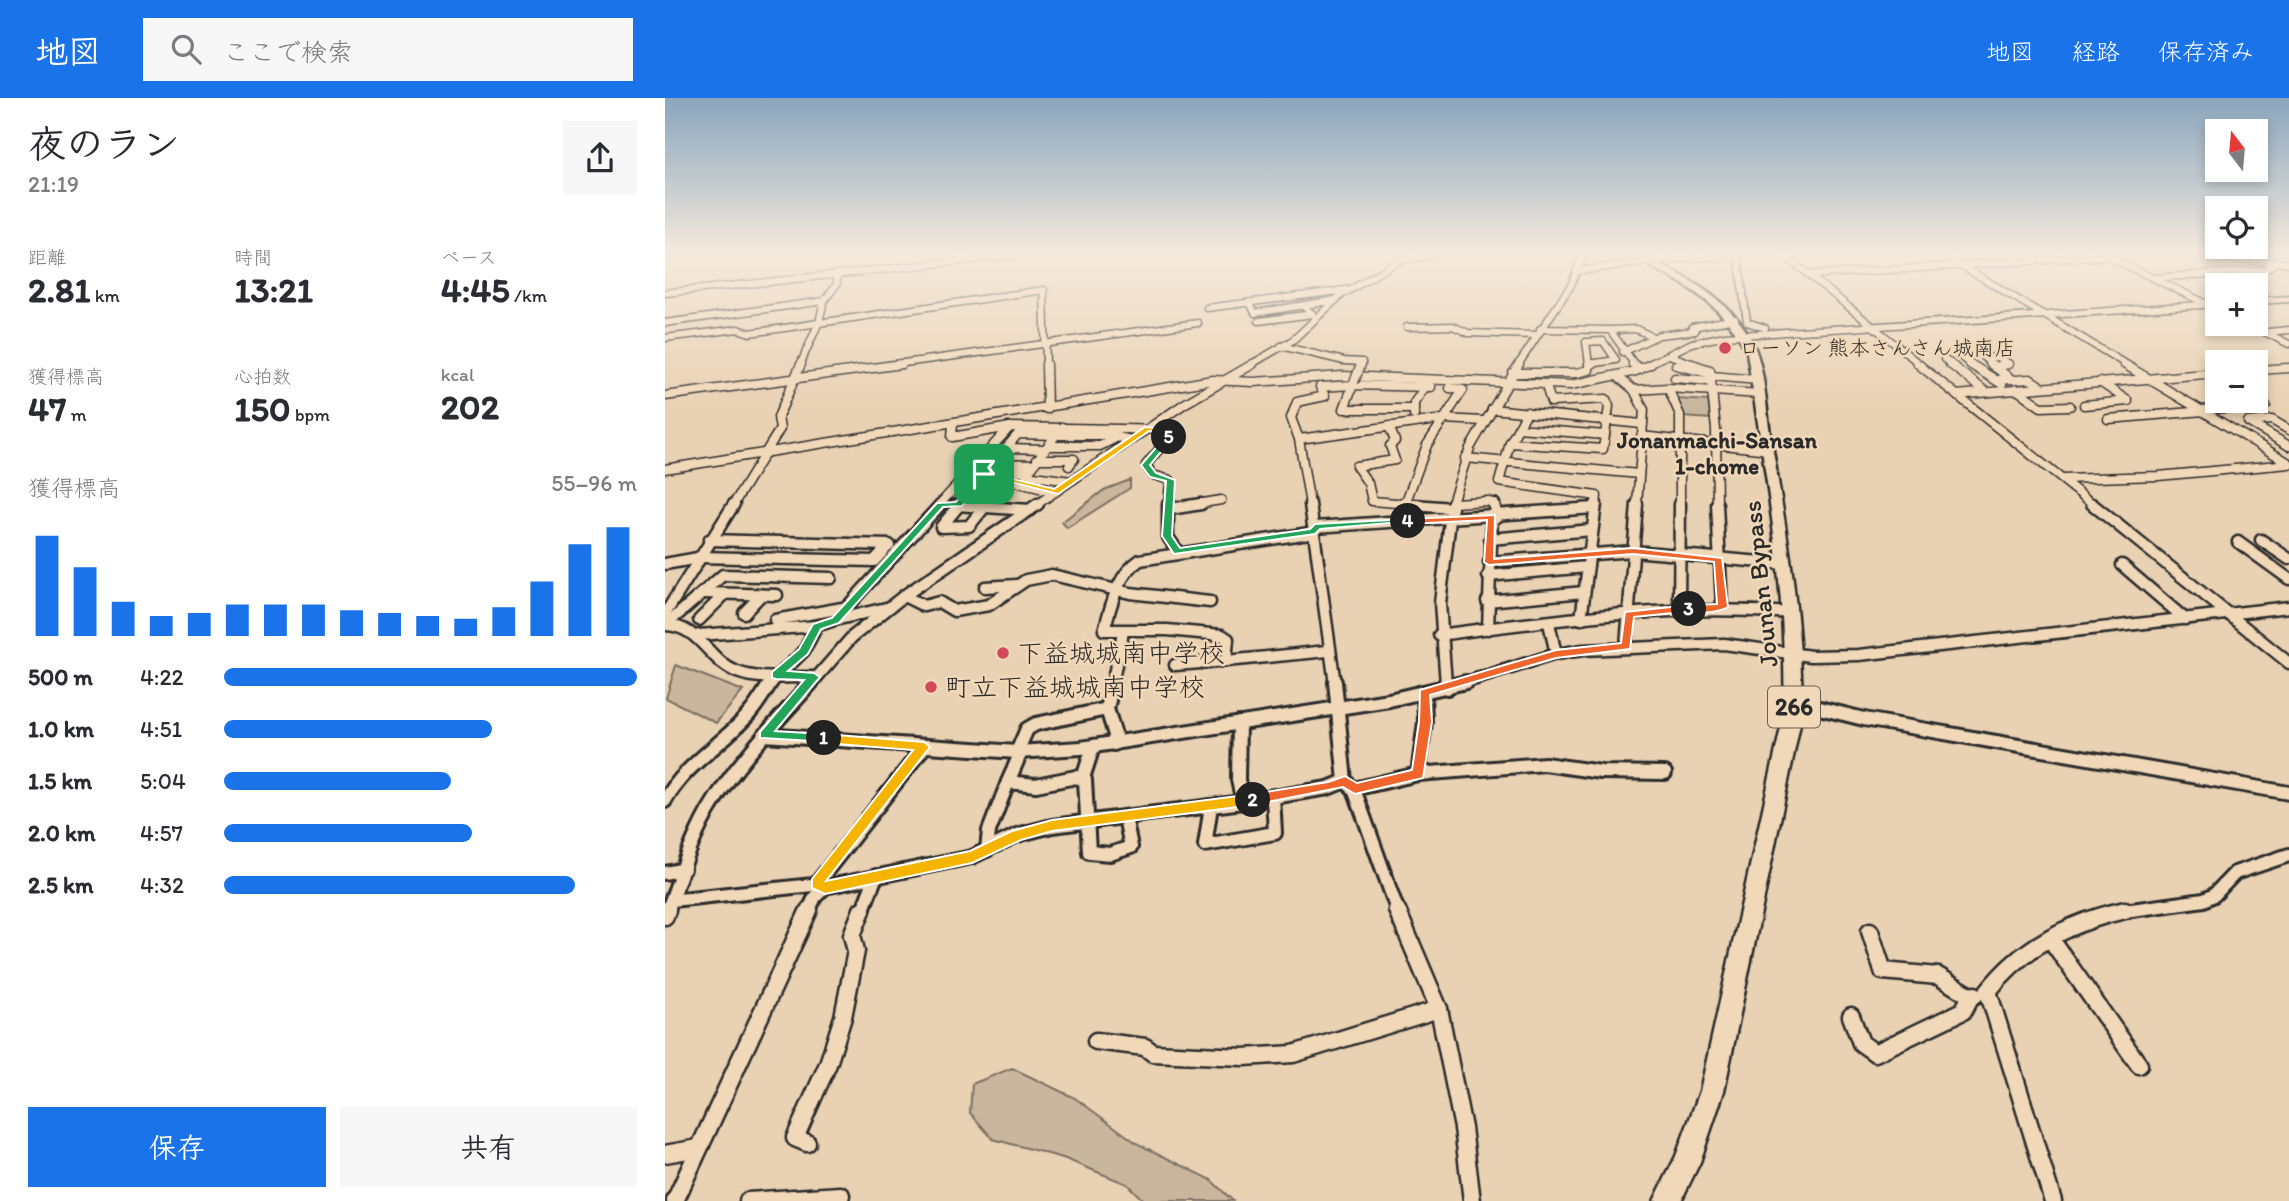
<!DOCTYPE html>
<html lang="ja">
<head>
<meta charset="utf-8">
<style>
	body { margin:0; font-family:Itim,"Klee One",sans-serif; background:#f7f7f7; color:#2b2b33; height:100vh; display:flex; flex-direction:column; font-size:26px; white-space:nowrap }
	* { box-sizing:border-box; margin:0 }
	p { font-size:23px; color:#7c7c81 }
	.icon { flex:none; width:38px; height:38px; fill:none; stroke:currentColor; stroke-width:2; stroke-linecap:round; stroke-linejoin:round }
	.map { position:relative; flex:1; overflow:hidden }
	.side { display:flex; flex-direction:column; background:#fff; width:665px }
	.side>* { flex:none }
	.needle { width:46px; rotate:344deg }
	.buttons { position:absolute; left:1540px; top:21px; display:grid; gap:14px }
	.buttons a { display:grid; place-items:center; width:63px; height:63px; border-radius:0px; background:#fff; box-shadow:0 4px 10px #0003; font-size:35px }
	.pin { position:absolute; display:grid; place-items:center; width:60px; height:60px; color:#fff; margin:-30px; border-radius:14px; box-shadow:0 4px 10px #0006 }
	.km { position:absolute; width:35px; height:35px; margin:-18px; border-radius:50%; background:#222; color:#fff; font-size:19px; line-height:35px; text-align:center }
	.round { display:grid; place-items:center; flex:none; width:74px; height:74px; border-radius:0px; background:#f7f7f7 }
	.overview { display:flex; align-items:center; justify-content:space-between; height:119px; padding:0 28px }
	h1 { font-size:38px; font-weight:700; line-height:52px }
	.metrics { display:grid; grid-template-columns:repeat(3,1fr); gap:10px; height:119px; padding:7px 28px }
	.metrics div { display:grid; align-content:center }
	.metrics b { font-size:35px; font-weight:700 }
	.metrics small { font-size:19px; font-weight:400 }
	.metrics p { font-size:19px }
	.chart { height:196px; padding:14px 28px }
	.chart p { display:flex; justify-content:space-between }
	.chart svg { width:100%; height:126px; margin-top:7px; stroke:#1a73e8; stroke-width:6 }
	.button { display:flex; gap:14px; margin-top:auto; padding:14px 28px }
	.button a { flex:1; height:80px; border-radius:0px; background:#1a73e8; color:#fff; font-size:28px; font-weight:700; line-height:80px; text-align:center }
	.button a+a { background:#f7f7f7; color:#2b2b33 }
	ul { padding:0 28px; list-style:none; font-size:23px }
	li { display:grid; grid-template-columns:112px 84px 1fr; align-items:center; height:52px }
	li i { height:18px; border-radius:9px; background:#1a73e8 }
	header { display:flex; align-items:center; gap:42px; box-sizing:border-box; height:98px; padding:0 35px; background:#1a73e8; color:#fff }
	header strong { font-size:33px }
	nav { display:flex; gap:38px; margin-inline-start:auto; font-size:24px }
	.search { width:490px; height:63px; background:#f7f7f7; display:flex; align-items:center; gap:18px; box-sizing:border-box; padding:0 24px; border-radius:0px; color:#7c7c81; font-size:26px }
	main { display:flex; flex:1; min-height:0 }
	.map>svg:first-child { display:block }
	.green { fill:#c9b69c; stroke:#7a7064; stroke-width:2 }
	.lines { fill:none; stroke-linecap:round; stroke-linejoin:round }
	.minor-far4-casing { stroke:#2b2b2b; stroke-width:9 }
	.minor-far3-casing { stroke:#2b2b2b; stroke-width:11 }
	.minor-far2-casing { stroke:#2b2b2b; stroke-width:15 }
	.minor-far1-casing { stroke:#2b2b2b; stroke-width:18 }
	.minor-casing { stroke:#2b2b2b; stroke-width:21 }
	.highway-casing { stroke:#2b2b2b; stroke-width:5 }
	.minor-far4 { stroke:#f1d8b9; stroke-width:6 }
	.minor-far3 { stroke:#f1d8b9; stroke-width:8 }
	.minor-far2 { stroke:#f1d8b9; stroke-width:10 }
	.minor-far1 { stroke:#f1d8b9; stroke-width:12 }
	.minor { stroke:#f1d8b9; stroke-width:16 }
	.highway { fill:#f1d8b9; fill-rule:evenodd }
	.minor-bridge-far1-casing { stroke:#2b2b2b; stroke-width:9; stroke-linecap:butt }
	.minor-bridge-casing { stroke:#2b2b2b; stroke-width:11; stroke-linecap:butt }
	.minor-bridge-far1 { stroke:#f1d8b9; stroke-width:6 }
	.minor-bridge { stroke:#f1d8b9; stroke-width:8 }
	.split-1 { fill:#22a559; stroke:#fff; stroke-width:2 }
	.split-2 { fill:#f5b400; stroke:#fff; stroke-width:2 }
	.split-3 { fill:#f0652b; stroke:#fff; stroke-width:2 }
	.split-4 { fill:#f0652b; stroke:#fff; stroke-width:2 }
	.split-5 { fill:#22a559; stroke:#fff; stroke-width:2 }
	.split-6 { fill:#f5b400; stroke:#fff; stroke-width:2 }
	.poi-dot { fill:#d1495b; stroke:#f1d8b9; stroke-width:2.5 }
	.labels { text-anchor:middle; stroke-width:5; stroke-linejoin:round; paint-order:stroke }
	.far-poi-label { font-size:21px; fill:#2b2b2b; stroke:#f1d8b9; text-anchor:start }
	.far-neighbourhood-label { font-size:23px; font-weight:bold; fill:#2b2b2b; stroke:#f1d8b9 }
	.shield { fill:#f1d8b9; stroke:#665f56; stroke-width:2 }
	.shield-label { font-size:24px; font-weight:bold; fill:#2b2b2b }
	.street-label { font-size:26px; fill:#2b2b2b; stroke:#f1d8b9 }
	.poi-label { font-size:26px; fill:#2b2b2b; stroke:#f1d8b9; text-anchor:start }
</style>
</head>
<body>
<header>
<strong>地図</strong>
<div class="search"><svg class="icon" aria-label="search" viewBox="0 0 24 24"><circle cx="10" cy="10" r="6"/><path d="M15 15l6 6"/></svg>ここで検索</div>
<nav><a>地図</a><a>経路</a><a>保存済み</a></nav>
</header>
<main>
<section class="side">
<div class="overview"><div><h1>夜のラン</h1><p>21:19</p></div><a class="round"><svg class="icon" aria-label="share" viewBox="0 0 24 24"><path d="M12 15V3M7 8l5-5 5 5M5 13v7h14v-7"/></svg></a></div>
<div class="metrics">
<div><p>距離</p><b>2.81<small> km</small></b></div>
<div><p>時間</p><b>13:21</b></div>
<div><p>ペース</p><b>4:45<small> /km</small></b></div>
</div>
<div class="metrics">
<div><p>獲得標高</p><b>47<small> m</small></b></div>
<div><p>心拍数</p><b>150<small> bpm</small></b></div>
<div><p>kcal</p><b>202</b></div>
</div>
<div class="chart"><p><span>獲得標高</span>55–96 m</p>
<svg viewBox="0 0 160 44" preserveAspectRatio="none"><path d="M5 44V9M15 44V20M25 44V32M35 44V37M45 44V36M55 44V33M65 44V33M75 44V33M85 44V35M95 44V36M105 44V37M115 44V38M125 44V34M135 44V25M145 44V12M155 44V6"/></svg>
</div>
<ul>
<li><b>500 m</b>4:22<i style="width:100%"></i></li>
<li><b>1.0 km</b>4:51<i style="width:65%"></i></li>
<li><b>1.5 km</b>5:04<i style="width:55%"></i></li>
<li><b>2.0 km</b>4:57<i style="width:60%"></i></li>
<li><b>2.5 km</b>4:32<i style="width:85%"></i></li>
</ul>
<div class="button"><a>保存</a><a>共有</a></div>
</section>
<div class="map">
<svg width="1624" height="1103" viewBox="0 0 1624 1103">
	<rect width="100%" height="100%" fill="#e9d1b3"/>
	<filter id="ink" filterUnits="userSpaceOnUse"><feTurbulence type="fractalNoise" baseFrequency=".0143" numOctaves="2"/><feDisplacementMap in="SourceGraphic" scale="14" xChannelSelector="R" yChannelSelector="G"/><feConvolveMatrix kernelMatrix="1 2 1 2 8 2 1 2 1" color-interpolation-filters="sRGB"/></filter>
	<g filter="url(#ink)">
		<!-- green -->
		<g class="green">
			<polygon points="1013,301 1043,303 1046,321 1018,319"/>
			<polygon points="465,382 465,390 402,430 397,424 439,392"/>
			<polygon points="11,567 78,593 51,625 1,600"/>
			<polygon points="347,970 410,1000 473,1046 545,1081 568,1103 479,1103 462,1086 398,1060 328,1041 305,1015 307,986"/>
		</g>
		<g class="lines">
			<!-- minor-far4 casing -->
			<g class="minor-far4-casing">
				<g id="minor-far4">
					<polyline points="1073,157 1082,224 1100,230"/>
					<polyline points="1119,157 1256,267"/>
					<polyline points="1279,157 1462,267"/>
					<polyline points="1440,157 1540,205"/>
					<polyline points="1515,157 1624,165"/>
					<polyline points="737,162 768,157"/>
					<polyline points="996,162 1070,157"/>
					<polyline points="911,173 975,165"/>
					<polyline points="1145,177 1443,158"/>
					<polyline points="1487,180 1600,172 1611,164"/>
					<polyline points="0,195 351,157"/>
					<polyline points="1591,203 1624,201"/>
					<polyline points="585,205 590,215 671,202"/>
					<polyline points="542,210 681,192"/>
					<polyline points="594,223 648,216 639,209"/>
					<polyline points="0,225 159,203 172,186 172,176"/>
					<polyline points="1583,226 1624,246"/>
					<polyline points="742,229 788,228 803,235 871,237"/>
					<polyline points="875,231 945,232"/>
					<polyline points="1028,232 1027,229 1070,221"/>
					<polyline points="1603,234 1624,232"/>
					<polyline points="0,240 73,231 85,235 379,192 381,267"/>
					<polygon points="938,243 951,262 924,266 921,244"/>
					<polyline points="616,248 679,263 697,264 696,267"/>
					<polyline points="958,254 994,237 1030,233"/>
					<polyline points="1004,257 1032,267"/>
					<polyline points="1279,261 1287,267"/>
					<polyline points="1298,261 1308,267"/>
					<polyline points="135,267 154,224 159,203"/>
					<polyline points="224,267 533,225"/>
					<polyline points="585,267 628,242 675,198 743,157"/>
					<polyline points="853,267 906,187 918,157"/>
					<polyline points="970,267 945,232 971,231 988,239"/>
					<polyline points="982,267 1027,245 1060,238 1552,206"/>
					<polyline points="1328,267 1319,260 1333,259 1344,266 1338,267"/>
				</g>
			</g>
			<!-- minor-far3 casing -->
			<g class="minor-far3-casing">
				<g id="minor-far3">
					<polyline points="381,266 382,311"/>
					<polyline points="924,266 927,266"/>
					<polyline points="968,266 976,271"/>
					<polyline points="1027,266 1045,272 1051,332 1052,407"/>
					<polyline points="1253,266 1429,407"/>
					<polyline points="1285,266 1321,294"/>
					<polyline points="1305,266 1337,286"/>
					<polyline points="1326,266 1330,269"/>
					<polyline points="1459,266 1624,365"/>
					<polyline points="1011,267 1046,276"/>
					<polyline points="1330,269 1346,281 1332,282"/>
					<polyline points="1330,269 1343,266"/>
					<polyline points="1591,272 1624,270"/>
					<polyline points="693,274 696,266"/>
					<polyline points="848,275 912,275 924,272 924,266"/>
					<polyline points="952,278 969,292 979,312 972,407"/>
					<polyline points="1046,278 1093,282"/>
					<polyline points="1010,280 1046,283"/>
					<polyline points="1350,282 1365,281 1377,289"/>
					<polyline points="689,284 688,287 655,289 660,298 632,304 626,320 634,341 779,321 818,323"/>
					<polyline points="1003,290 1015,317 1015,407"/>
					<polyline points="1351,291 1376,309 1405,308"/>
					<polyline points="969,292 1003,290 1095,296"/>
					<polyline points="1291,297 1552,275"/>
					<polyline points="0,298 237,266"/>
					<polyline points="1419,307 1463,303 1435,284"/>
					<polyline points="748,311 679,311 688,287 766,289"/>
					<polyline points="827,311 977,326"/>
					<polyline points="1536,312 1601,307"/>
					<polyline points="862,314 845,345 834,384 932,398 931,407"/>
					<polyline points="749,317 749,305 760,289"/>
					<polyline points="1443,321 1539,313"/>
					<polyline points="288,326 287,339 345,329 510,332 481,367 488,377 505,382 503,407"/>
					<polyline points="724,328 730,343 725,348 730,362 691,368 703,385 707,403 757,407"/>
					<polyline points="397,329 361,377 406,383"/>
					<polyline points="853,330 940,337"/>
					<polyline points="1624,332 1607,322 1583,324 1624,348"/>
					<polyline points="392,337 444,337 466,342"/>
					<polyline points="976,338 1104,352"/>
					<polyline points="634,341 645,407"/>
					<polyline points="845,345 938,351 944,308 941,301 886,304 881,288"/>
					<polyline points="383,348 435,348 453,339"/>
					<polyline points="341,350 380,351"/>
					<polyline points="800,360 974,376"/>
					<polyline points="372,361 409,361 404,368"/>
					<polyline points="328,365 353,336 391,337"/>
					<polyline points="328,365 368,366"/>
					<polyline points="0,371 548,282 588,284 677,278 906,287 971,273 986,266"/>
					<polyline points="341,373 363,373"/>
					<polyline points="1398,381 1493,378 1624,366"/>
					<polyline points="788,405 823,403 830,407"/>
					<polyline points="740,406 762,347 798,292 785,290"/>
					<polyline points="68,407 115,331 113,319 136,266"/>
					<polyline points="274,407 345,329"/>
					<polyline points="291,407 296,407"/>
					<polyline points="294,407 319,376 390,394"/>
					<polyline points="321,407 341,382"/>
					<polyline points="371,407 519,306 588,266"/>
					<polyline points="526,407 556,402"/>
					<polyline points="786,407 805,350 854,266"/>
				</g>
			</g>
			<!-- minor-far2 casing -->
			<g class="minor-far2-casing">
				<g id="minor-far2">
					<polyline points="295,406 276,429 304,428 322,406"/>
					<polyline points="503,406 503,439 513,454"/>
					<polyline points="645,406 670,586"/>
					<polyline points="737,406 787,410"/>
					<polyline points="829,406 832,419"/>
					<polyline points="1052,406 1057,509"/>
					<polyline points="1427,406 1624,565"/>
					<polyline points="291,407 365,412"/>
					<polyline points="505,411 536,406"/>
					<polyline points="650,429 930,410"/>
					<path d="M650 434 475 462C451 478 447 506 439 532H502L557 537 563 541 561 563 663 553"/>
					<polyline points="825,441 927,432"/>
					<polyline points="44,442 224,447"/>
					<polyline points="1596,442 1624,461"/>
					<polyline points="1573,444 1624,481"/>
					<polyline points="34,459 209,463 224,447"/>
					<polyline points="824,464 968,453 1120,466"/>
					<polyline points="0,466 33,460"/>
					<polyline points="1457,467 1520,521"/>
					<polyline points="823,478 922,469"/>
					<polyline points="320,489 352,487"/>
					<polyline points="38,495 112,497"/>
					<polyline points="239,498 259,508 274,504 289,513 324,507 361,482 387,477 465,495 545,504"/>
					<polyline points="822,503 919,494"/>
					<polyline points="221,510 170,522 276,406"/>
					<polyline points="1014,511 1015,406"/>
					<polyline points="79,515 96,497"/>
					<polyline points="0,516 69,406"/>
					<polyline points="916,521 931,406"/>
					<polyline points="34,522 60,496"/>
					<polyline points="110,522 183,509"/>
					<polyline points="884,525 891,556"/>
					<polyline points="2,526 58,477 166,480"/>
					<path d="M0 527C36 528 42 562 72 574 96 583 124 578 149 579"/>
					<polyline points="823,531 827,419"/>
					<polyline points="34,537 152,528"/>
					<path d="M774 537C891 521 1007 506 1125 515"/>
					<polyline points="961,548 972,406"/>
					<polyline points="510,567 561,563"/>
					<polyline points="105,586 139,553 152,528 170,522"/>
					<polyline points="146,586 187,539 240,497 373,406"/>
					<polyline points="447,586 458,534"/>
					<polyline points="781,586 775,505 787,406"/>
					<polyline points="795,586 891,556 918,552 1059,546 1146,558 1194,557 1624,509"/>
				</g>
			</g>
			<!-- minor-far1 casing -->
			<g class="minor-far1-casing">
				<g id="minor-far1">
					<polyline points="448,584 442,611 450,637 449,646"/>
					<polyline points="670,584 680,683"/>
					<polyline points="781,584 782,590"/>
					<polyline points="1130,604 1199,621 1624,695"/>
					<polyline points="574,625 573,682 578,704"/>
					<polyline points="99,637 352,654 416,650 724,602 801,584"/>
					<polyline points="352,654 362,631 371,626 442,611"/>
					<polyline points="356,654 343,684 371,687 411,679 420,682 424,754 445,756 466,749 460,719"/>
					<polyline points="753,676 760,624 759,595"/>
					<polyline points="418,680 428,649"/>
					<polyline points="680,683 689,691 733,814"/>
					<polyline points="689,691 753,676 880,666 936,674 1000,675"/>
					<path d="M0 703C20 666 57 647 84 616 92 607 99 595 106 584"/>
					<polyline points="546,708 540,747 610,735 608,698"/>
					<polyline points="322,752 324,733 343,684"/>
					<polyline points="0,775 19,771"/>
					<polyline points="152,785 259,649"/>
					<polyline points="7,802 157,786"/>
					<path d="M2 814C16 777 27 738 48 705 75 661 113 623 147 584"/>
					<polyline points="143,814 150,799 160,789 307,759 352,737 387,728 578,704 663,690 680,683"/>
					<polyline points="197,814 211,778"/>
					<polyline points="1452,814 1539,802 1549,797 1570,775 1624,757"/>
				</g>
			</g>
			<!-- minor casing -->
			<g class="minor-casing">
				<g id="minor">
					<polyline points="732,812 774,911 798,1030 807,1103"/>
					<polyline points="0,818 2,812"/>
					<polyline points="1205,833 1218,873 1273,878 1306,898 1310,897"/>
					<polyline points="1385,840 1474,967"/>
					<polyline points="1186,918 1196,945 1210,955 1298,913 1306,898"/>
					<polyline points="431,943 480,949 488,955 579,959 628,956 774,911"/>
					<polyline points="142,1045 130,1040 163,966 178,919 191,853 187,837 197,812"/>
					<polyline points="0,1056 34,1050"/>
					<polyline points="10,1103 144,812"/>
					<polyline points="83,1103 176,1097 174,1103"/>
					<path d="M1388 1103 1323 893C1357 849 1406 824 1460 812"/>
				</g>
			</g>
			<!-- highway casing -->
			<g class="highway-casing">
				<path id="highway" d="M968 157H977C1016 177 1059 197 1083 236 1100 264 1100 303 1105 335 1121 430 1137 519 1137 616L1059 993 1035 1064 1016 1103H989L1011 1058 1035 993 1119 616C1123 494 1100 374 1082 254 1065 219 1039 198 1006 179 993 172 979 166 968 157Z"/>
			</g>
			<!-- minor-far4 -->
			<use href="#minor-far4" class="minor-far4"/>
			<!-- minor-far3 -->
			<use href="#minor-far3" class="minor-far3"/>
			<!-- minor-far2 -->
			<use href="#minor-far2" class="minor-far2"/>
			<!-- minor-far1 -->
			<use href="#minor-far1" class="minor-far1"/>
			<!-- minor -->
			<use href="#minor" class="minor"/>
			<!-- highway -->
			<use href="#highway" class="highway"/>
			<!-- minor-bridge-far1 casing -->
			<g class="minor-bridge-far1-casing">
				<polyline id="minor-bridge-far1" points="975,165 996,162"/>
			</g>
			<!-- minor-bridge casing -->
			<g class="minor-bridge-casing">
				<polyline id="minor-bridge" points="689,284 693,274"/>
			</g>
			<!-- minor-bridge-far1 -->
			<use href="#minor-bridge-far1" class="minor-bridge-far1"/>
			<!-- minor-bridge -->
			<use href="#minor-bridge" class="minor-bridge"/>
		</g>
	</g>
	<!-- sky -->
	<linearGradient id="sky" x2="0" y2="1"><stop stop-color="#8aa5bd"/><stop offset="0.5" stop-color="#f5eadd"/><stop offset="1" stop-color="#f5eadd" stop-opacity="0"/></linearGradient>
	<rect width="1624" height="311" fill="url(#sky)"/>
	<!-- split-1 -->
	<polygon class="split-1" points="316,374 323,376 297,408 278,409 174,525 156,531 143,556 123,573 149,575 155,579 110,633 159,636 166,640 164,644 95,640 95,634 139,582 111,581 107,580 107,574 134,551 148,526 167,520 272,405 291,404"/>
	<!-- split-2 -->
	<polygon class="split-2" points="159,636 259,644 265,649 161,783 305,753 347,733 387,722 588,696 595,702 588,707 387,733 356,742 307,765 160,796 147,790 147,781 248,652 159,645 153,640"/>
	<!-- split-3 -->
	<polygon class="split-3" points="1024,507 1029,511 1028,513 969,519 965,551 891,560 765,597 767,624 758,680 690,696 678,689 588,707 582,702 588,696 663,684 680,678 692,685 747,672 754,624 755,592 891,552 956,545 960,514"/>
	<!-- split-4 -->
	<path class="split-4" d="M830 417 829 461 968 450 1057 460 1063 509C1053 515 1028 517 1019 511L1024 507 1052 506 1049 464 968 456 824 467 819 464 822 422 743 426 739 423 743 421Z"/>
	<!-- split-5 -->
	<polygon class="split-5" points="501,338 508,339 485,367 491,375 510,382 507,438 515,450 645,431 650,426 743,421 748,423 655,431 650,436 509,456 497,438 501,383 485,379 476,367"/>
	<!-- split-6 -->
	<polygon class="split-6" points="480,329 514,332 504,342 500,339 504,334 484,333 393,396 315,376 319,374 389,391"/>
	<!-- markers -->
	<g class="poi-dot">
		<circle cx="1060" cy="250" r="7"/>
		<circle cx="338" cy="555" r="7"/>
		<circle cx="266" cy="589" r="7"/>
	</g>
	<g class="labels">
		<!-- far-poi labels -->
		<g class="far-poi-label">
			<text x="1074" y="257">ローソン 熊本さんさん城南店</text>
		</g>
		<!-- far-neighbourhood labels -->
		<g class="far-neighbourhood-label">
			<text x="1052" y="350">Jonanmachi-Sansan<tspan x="1052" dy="26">1-chome</tspan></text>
		</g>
		<!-- shield labels -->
		<rect class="shield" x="1103" y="588.5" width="52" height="41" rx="5"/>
		<g class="shield-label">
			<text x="1129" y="617">266</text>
		</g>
		<!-- street labels -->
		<g class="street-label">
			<text transform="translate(1095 486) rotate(-96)" y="9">Jounan Bypass</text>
		</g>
		<!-- poi labels -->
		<g class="poi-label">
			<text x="352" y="564">下益城城南中学校</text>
			<text x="280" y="598">町立下益城城南中学校</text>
		</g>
	</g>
</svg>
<div class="buttons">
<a><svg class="needle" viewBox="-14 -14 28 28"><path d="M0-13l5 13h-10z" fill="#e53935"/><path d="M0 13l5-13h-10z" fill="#7c7c81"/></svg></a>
<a><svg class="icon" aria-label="locate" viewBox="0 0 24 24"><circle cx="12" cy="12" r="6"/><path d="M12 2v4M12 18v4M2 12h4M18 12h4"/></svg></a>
<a>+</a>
<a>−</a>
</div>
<div class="pin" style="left:319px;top:376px;background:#1e9e55"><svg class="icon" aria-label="arrive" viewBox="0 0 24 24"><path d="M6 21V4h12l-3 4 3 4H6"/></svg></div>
<b class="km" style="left:159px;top:640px">1</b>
<b class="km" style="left:588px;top:702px">2</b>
<b class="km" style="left:1024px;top:511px">3</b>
<b class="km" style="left:743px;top:423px">4</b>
<b class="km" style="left:504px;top:339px">5</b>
</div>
</main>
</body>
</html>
